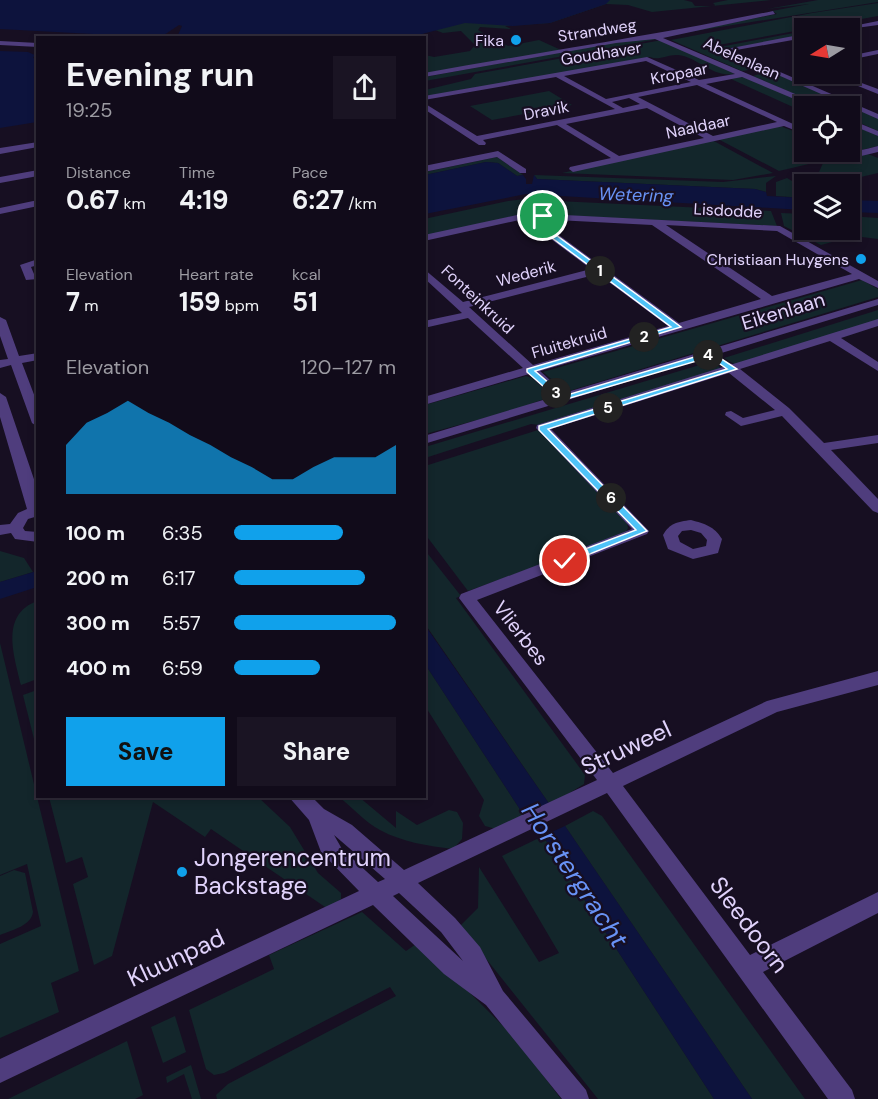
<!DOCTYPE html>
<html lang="en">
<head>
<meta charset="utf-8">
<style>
	body { margin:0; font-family:"DM Sans",sans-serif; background:#1a1423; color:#f1f3f6; height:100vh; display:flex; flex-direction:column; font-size:22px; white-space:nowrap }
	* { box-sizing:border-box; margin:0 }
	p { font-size:20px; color:#9c9ba2 }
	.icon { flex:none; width:33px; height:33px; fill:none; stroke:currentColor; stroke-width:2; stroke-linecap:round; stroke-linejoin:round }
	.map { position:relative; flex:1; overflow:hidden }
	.sheet { position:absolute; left:36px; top:36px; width:390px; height:762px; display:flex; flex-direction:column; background:#110b1a; border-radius:0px; box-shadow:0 3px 9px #0003,0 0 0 2px #302b39 }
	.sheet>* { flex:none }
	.needle { width:39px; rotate:259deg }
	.fabs { position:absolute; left:794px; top:18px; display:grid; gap:12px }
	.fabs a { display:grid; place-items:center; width:66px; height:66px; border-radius:0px; background:#110b1a; box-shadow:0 3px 9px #0003,0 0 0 2px #302b39; font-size:30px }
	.pin { position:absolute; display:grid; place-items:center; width:51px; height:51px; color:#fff; margin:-26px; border:3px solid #fff; border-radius:50%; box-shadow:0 2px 6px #0007 }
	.km { position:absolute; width:30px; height:30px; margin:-15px; border-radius:50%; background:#222; color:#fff; font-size:16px; line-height:30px; text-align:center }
	.round { display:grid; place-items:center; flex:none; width:63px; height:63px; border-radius:0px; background:#1a1423 }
	.summary { display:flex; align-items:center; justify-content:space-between; height:102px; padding:0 30px }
	h1 { font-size:33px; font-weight:700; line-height:45px }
	.metrics { display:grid; grid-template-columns:repeat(3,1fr); gap:9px; height:102px; padding:6px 30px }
	.metrics div { display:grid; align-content:center }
	.metrics b { font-size:26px; font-weight:700 }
	.metrics small { font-size:16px; font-weight:400 }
	.metrics p { font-size:16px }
	.chart { height:168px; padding:12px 30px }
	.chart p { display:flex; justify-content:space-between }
	.chart svg { width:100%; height:108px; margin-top:6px; fill:#10a1eb; opacity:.7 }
	.button { display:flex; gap:12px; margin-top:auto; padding:12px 30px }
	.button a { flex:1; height:69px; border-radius:0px; background:#10a1eb; color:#111; font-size:24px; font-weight:700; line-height:69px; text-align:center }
	.button a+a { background:#1a1423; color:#f1f3f6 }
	ul { padding:0 30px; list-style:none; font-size:20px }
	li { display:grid; grid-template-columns:96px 72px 1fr; align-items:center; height:45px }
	li i { height:15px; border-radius:8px; background:#10a1eb }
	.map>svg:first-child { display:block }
	.green { fill:#13262b }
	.water { fill:#0d133d }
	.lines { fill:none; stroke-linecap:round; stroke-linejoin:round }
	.stream { stroke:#0d133d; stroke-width:7 }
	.minor { fill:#4f3d7d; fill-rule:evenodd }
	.route { fill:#4fc3f7; stroke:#fff; stroke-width:1.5 }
	.poi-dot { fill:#10a1eb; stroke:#170f22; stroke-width:2 }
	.labels { text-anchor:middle; stroke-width:4.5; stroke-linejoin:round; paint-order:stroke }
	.far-street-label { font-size:16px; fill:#e1d3fc; stroke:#170f22 }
	.far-poi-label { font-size:16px; fill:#e1d3fc; stroke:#170f22; text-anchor:end }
	.far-water-label { font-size:18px; font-style:italic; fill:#6892f5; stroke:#170f22 }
	.street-label { font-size:20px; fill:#e1d3fc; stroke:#170f22 }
	.near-street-label { font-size:24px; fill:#e1d3fc; stroke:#170f22 }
	.near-poi-label { font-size:24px; fill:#e1d3fc; stroke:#170f22; text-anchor:start }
	.near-water-label { font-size:26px; font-style:italic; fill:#6892f5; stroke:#170f22 }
</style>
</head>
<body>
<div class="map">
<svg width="878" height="1099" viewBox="0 0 878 1099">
	<rect width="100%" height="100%" fill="#170f22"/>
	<!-- green -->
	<g class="green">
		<polygon points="10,0 684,0 692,2 695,6 716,6 713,3 728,0 771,0 652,12 628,5 606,4 550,23 505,26 511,29 480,27 478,30 508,46 539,40 561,50 425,75 425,55 434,57 470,51 475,45 461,31 443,33 435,30 410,37 360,37"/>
		<polygon points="818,0 878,0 878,2 664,36 777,14 772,11 809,4 767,9"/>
		<polygon points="878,3 878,16 702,48 704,50 804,31 804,35 722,50 762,68 742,71 671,40 812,13"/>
		<polygon points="654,38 658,39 425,81 425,77 617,42"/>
		<path d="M662 40 735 74C712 78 698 57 678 55 668 54 659 61 650 57L430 96 425 93V90L471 79 475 74Z"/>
		<polygon points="766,72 774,73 878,117 878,131 849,118 849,106 822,106 753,76"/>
		<polygon points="741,77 750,79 812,106 804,106 804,112 731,79"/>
		<polygon points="549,91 572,105 492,120 470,106"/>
		<polygon points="849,123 878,136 878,146 857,151 849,150"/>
		<polygon points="780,126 804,135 804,152 840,152 847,155 779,171 718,139"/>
		<polygon points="712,140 773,173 733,180 562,173"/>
		<polygon points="868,154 878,158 878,173 839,182 816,179 823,163"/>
		<polygon points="497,157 523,175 517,176 498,163 486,162 425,175 425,172"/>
		<polygon points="534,175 723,182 776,176 766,183 766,192 755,189 537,179"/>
		<polygon points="787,178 804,188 804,198 776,196 776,182"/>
		<polygon points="525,199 524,214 425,236 424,219 508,201"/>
		<polygon points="535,200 771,211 777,226 532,214"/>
		<polygon points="781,213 804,214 804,230 849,230 849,216 878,218 878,239 854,236 821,245 784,226"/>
		<polygon points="862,280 878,289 878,297 572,390 563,389 543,372"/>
		<polygon points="878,310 878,320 736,365 724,358"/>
		<polygon points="713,361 723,370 548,426 531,424 425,458 425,447"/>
		<polygon points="526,376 532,378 548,392 544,399 511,411 425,434 425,405"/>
		<polygon points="538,430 626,519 628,528 625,534 615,538 468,591 425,534 425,466"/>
		<polygon points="424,549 461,596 456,598 585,775 584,784 550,805 425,624"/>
		<polygon points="0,551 24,558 33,572 0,582"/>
		<path d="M37 601V679L21 685C14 655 0 615 37 601Z"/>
		<polygon points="0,643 79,971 51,983 59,1012 0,1038 0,944 41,926 27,864 0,875"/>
		<polygon points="425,664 525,817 496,829 485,826 479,816 484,800 427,709 425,713"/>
		<polygon points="37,690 38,690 37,751 23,695"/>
		<polygon points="49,797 258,797 290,827 318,873 341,893 341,899 328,909 211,829 205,837 153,802 112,956 94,965 73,884 88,877 82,857 66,863"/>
		<path d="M339 797H359L396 828V811L417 825 449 810 457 812 463 823 462 839 453 849C428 846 402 842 380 830 365 822 352 807 339 797Z"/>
		<polygon points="593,811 602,816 805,1099 752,1099 565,826"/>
		<polygon points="543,836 714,1099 598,1099 460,926 478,908 479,867 539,962 559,953 502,856"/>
		<path d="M14 870 25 873 33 912C31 926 12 930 0 935V876Z"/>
		<polygon points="362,912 406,951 419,942 515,1038 561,1099 217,1099 216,1095 228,1084 396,996 390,987 224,1073 214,1075 206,1069 189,1010 274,969 269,955"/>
		<polygon points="175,1016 186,1052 163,1063 151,1027"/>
		<polygon points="127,1041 143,1095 135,1099 8,1099"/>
		<polygon points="191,1065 201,1099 192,1099 184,1074 167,1083 166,1077"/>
	</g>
	<!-- water -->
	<g class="water">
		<polygon points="0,0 610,0 606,4 550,23 513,26 465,23 410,37 177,37 182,26 179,25 164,35 149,37 0,29"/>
		<polygon points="0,51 28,52 37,56 33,57 37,64 37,122 0,128"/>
		<polygon points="486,162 498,163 517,176 523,175 526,179 526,184 532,184 534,175 537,179 755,189 766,192 767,196 804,198 804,210 526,194 425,214 425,175"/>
		<polygon points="849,200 878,201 878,213 849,212"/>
		<polygon points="37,571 37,587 0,599 0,582"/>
		<polygon points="424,624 550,805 525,817 425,664"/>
		<polygon points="565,826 752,1099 714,1099 543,836"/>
	</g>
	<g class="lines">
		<!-- stream -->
		<polyline class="stream" points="538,819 550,837"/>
		<!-- minor -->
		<g class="minor">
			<path d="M773 11 775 14 663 38 819 104 820 106H811L742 77 706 84 804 129V134L784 126 573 172 569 169 570 167 611 158 557 125 483 140 486 143 485 145H479L424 109V103L477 136 615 109 556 77 424 100V96L647 57 699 80 735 74 655 39 616 43 424 77V73C541 52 657 35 773 11ZM646 61 691 82 606 99 564 76ZM697 85 777 122 713 136 638 97ZM629 98 640 104 623 108 612 102ZM647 108 704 138 619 156 566 124Z"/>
			<polygon points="878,21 878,25 849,29 843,28"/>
			<polygon points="804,34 804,38 731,51 878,114 878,119 721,50"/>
			<polygon points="0,41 38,43 38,47 0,45"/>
			<polygon points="878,50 878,54 849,60 849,56"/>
			<polygon points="828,74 837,74 878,89 878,94"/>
			<polygon points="849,119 878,131 878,136 849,124"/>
			<polygon points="38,142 38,147 0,154 0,148"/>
			<path d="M878 146V152L853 158 842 152C853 151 865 150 878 146Z"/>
			<polygon points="498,151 526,169 526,173 520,173 497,157 424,172 424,166"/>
			<polygon points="38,170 38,176 0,183 0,177"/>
			<polygon points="38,200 38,206 0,214 0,208"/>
			<path d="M526 213 780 226 878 281V288L859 279 540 371 564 393 878 299V305L424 444V436L553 397 529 374 424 405V397L523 368 468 318 424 328V321L462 313 424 278V269L463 302 591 269 524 219 424 241V235ZM537 219 652 225 761 299 679 323ZM666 225 777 231 852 274 772 296ZM598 274 668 326 533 365 469 307Z"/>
			<polygon points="38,259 38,265 31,267 34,274 38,273 38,279 26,280 20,265"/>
			<polygon points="0,317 6,320 19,356 38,353 38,360 22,363 38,405 38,427 32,423 11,365 0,368 0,360 8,359 0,336"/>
			<path d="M878 319V326L841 338 878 362V371L830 341 740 369 789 408 824 443 878 435V443L831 450 878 499V513L873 511 782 416 741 426 725 415 726 412 731 411 743 418 775 410 729 373 551 429 649 531 647 534 477 600 613 773 767 701 878 671V685L777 712 623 786 750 955 878 892V913L763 972 852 1090 855 1099H828L607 793 418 883 455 918 480 947 503 991 586 1090 589 1099H562L486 1005 444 974 373 905 0 1083V1059L359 891 321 852 309 820 288 796H311L324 809 352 825 404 870 597 780 459 598 461 594 632 529 536 428 537 425 723 367 724 363 733 364ZM334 835 385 879 378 882 342 849ZM399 893 441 932 463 961 393 896Z"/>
			<polygon points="0,393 6,397 38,491 38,516 28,519 23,528 25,531 38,532 38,542 15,539 11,533 0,535 0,525 10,524 18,513 27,509 0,417"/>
			<path d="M691 520C705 524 714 526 722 539L718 553 693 559 668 549 663 535C670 523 677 522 691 520ZM691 530 701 533 707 540 706 546 693 549 680 542 678 536 682 531Z"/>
		</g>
	</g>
	<!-- route -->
	<polygon class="route" points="526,214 545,215 545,218 533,218 681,327 535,371 564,396 711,352 737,369 548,429 647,531 565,564 560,561 561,558 636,530 539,430 539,426 727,369 710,357 560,401 527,372 527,369 671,327 524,217"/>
	<!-- markers -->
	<g class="poi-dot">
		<circle cx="516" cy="40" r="6"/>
		<circle cx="861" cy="259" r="6"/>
		<circle cx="182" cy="872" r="6"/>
	</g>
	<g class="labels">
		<!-- far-street labels -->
		<g class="far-street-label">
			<text transform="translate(597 30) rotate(-9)" y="6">Strandweg</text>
			<text transform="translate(601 53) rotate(-9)" y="6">Goudhaver</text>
			<text transform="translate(742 58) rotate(24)" y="6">Abelenlaan</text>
			<text transform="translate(679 73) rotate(-11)" y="6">Kropaar</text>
			<text transform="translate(546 110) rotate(-11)" y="6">Dravik</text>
			<text transform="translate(698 126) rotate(-12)" y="6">Naaldaar</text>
			<text transform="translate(728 210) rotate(3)" y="6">Lisdodde</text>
			<text transform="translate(526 273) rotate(-15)" y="6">Wederik</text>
			<text transform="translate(478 299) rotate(43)" y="6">Fonteinkruid</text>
			<text transform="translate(569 342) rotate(-16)" y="6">Fluitekruid</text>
		</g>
		<!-- far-poi labels -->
		<g class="far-poi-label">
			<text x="504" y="46">Fika</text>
			<text x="849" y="265">Christiaan Huygens</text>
		</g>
		<!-- far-water labels -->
		<g class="far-water-label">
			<text transform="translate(636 195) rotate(2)" y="6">Wetering</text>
		</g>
		<!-- street labels -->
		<g class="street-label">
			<text transform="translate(783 311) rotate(-17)" y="7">Eikenlaan</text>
			<text transform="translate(521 633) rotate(52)" y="7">Vlierbes</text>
		</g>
		<!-- near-street labels -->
		<g class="near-street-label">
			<text transform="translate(626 748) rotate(-25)" y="8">Struweel</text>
			<text transform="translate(749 925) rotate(53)" y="8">Sleedoorn</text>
			<text transform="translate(176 958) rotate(-25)" y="8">Kluunpad</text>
		</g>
		<!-- near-poi labels -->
		<g class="near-poi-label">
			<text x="194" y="866">Jongerencentrum<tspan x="194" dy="28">Backstage</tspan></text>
		</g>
		<!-- near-water labels -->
		<g class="near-water-label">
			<text transform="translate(575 875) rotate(56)" y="9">Horstergracht</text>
		</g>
	</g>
</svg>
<div class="fabs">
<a><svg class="needle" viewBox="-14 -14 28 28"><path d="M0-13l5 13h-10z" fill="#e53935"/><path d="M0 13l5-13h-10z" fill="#9c9ba2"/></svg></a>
<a><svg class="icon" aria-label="locate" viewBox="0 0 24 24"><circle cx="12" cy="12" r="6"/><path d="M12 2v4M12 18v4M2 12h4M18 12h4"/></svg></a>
<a><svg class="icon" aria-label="layers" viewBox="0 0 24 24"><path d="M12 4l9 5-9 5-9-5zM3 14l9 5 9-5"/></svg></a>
</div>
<div class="pin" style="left:543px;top:216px;background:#1e9e55"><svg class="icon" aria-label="arrive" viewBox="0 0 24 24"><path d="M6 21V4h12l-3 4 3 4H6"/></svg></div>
<div class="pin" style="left:565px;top:561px;background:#d93025"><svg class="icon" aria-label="check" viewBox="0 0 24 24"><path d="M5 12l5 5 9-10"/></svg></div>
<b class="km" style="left:600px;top:271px">1</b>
<b class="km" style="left:644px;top:337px">2</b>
<b class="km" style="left:556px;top:393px">3</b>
<b class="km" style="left:708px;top:355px">4</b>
<b class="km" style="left:608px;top:408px">5</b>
<b class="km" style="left:611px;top:498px">6</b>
<section class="sheet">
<div class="summary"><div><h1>Evening run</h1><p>19:25</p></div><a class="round"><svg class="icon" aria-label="share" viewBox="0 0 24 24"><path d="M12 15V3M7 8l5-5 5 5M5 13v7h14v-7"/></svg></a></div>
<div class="metrics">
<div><p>Distance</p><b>0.67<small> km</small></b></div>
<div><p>Time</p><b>4:19</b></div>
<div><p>Pace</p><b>6:27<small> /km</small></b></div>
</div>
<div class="metrics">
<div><p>Elevation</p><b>7<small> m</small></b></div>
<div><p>Heart rate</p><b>159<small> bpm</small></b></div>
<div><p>kcal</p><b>51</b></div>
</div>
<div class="chart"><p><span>Elevation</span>120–127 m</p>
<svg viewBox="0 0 160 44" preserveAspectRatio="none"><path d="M0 44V24L10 15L20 11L30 6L40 11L50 15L60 20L70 24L80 29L90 33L100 38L110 38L120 33L130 29L140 29L150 29L160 24V44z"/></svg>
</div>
<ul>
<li><b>100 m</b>6:35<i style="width:67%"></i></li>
<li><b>200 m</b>6:17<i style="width:81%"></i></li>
<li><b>300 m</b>5:57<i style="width:100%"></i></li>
<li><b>400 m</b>6:59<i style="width:53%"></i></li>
</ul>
<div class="button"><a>Save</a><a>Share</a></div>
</section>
</div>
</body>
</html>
